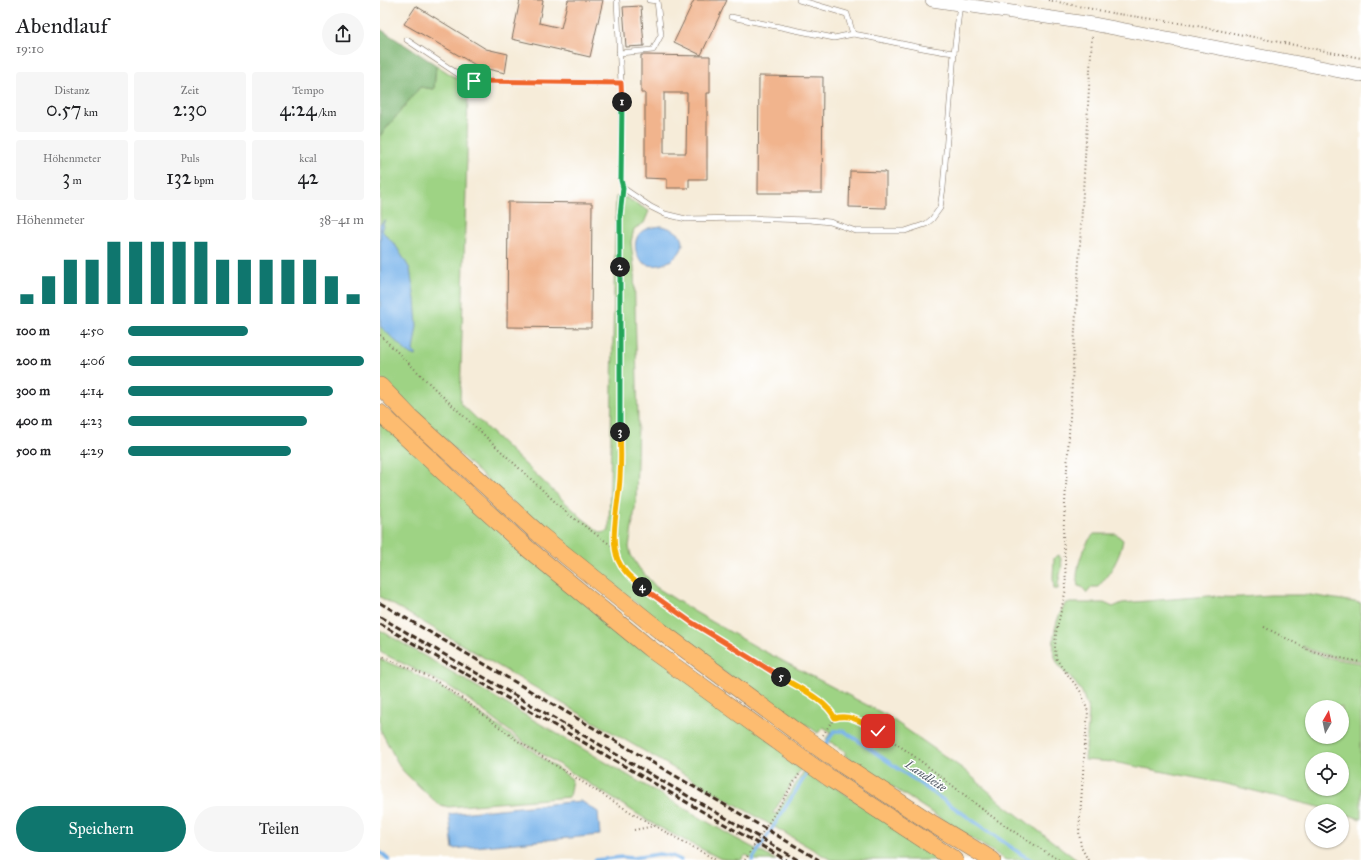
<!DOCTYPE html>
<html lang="de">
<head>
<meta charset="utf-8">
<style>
	body { margin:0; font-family:"IM FELL Great Primer",serif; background:#f6f6f6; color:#202124; height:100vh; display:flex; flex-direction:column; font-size:15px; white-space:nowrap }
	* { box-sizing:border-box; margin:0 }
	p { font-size:13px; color:#757577 }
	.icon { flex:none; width:22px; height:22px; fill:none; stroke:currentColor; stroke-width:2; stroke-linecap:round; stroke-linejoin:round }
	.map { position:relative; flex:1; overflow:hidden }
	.side { display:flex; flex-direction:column; background:#fff; width:380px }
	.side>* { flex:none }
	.needle { width:26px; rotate:9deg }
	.fabs { position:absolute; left:925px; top:700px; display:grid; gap:8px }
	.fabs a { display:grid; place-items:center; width:44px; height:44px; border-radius:50%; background:#fff; box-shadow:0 1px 3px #0004; font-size:20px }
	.pin { position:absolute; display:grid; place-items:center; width:34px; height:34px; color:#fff; margin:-17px; border-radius:8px; box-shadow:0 2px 6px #0006 }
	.km { position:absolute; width:20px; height:20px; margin:-10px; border-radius:50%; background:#222; color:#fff; font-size:11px; line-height:20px; text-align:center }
	.round { display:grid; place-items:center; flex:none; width:42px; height:42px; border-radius:21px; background:#f6f6f6 }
	.head { display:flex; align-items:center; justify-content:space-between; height:68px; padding:0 16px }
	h1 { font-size:22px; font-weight:600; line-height:30px }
	.metrics { display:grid; grid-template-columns:repeat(3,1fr); gap:6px; height:68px; padding:4px 16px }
	.metrics div { display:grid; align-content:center; border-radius:4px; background:#f6f6f6; text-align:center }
	.metrics b { font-size:20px; font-weight:600 }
	.metrics small { font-size:11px; font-weight:400 }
	.metrics p { font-size:11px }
	.chart { height:112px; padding:8px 16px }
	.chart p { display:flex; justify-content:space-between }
	.chart svg { width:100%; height:72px; margin-top:4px; stroke:#0f766e; stroke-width:6 }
	.action { display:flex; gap:8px; margin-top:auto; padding:8px 16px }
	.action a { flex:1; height:46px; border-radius:24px; background:#0f766e; color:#fff; font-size:16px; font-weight:600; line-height:46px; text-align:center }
	.action a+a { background:#f6f6f6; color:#202124 }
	ul { padding:0 16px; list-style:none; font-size:13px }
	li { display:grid; grid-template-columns:64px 48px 1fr; align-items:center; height:30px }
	li i { height:10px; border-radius:5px; background:#0f766e }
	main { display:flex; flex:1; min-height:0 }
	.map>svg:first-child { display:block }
	.green { fill:#9ed384; stroke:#6c7e51; fill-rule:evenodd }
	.forest { fill:#7eb572; stroke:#5c7048 }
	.water { fill:#79b4ea; stroke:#5a6f84 }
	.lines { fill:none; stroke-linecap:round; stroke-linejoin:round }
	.stream { stroke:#79b4ea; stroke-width:3.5 }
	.building { fill:#f1b48d; fill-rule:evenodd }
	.service-casing { stroke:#7c6e5f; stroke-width:6 }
	.tertiary-casing { stroke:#7c6e5f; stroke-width:14 }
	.trunk-casing { stroke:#7c6e5f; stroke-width:18 }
	.path { stroke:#7c6e5f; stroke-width:2; stroke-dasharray:1 3; stroke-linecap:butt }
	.service { stroke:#fff; stroke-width:5 }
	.tertiary { stroke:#fff; stroke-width:13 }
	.trunk { stroke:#fdbc70; stroke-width:17 }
	.rail { stroke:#3b2a1e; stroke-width:3; stroke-dasharray:6 3; stroke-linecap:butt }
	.trunk-bridge-casing { stroke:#7c6e5f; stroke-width:18; stroke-linecap:butt }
	.trunk-bridge { stroke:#fdbc70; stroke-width:17 }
	.split-1-casing { stroke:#fff; stroke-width:8 }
	.split-2-casing { stroke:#fff; stroke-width:8 }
	.split-3-casing { stroke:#fff; stroke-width:8 }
	.split-4-casing { stroke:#fff; stroke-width:8 }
	.split-5-casing { stroke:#fff; stroke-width:8 }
	.split-6-casing { stroke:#fff; stroke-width:8 }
	.split-1 { stroke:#f0652b; stroke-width:5 }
	.split-2 { stroke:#22a559; stroke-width:5 }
	.split-3 { stroke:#22a559; stroke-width:5 }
	.split-4 { stroke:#f5b400; stroke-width:5 }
	.split-5 { stroke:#f0652b; stroke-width:5 }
	.split-6 { stroke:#f5b400; stroke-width:5 }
	.labels { text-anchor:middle; stroke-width:3; stroke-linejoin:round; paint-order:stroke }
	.water-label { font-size:12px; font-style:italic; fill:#515a65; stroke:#fff }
</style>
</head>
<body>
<main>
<section class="side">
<div class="head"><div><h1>Abendlauf</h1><p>19:10</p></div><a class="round"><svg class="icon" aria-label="share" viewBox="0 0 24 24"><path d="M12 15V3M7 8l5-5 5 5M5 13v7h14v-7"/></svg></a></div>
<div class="metrics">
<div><p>Distanz</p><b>0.57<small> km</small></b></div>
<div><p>Zeit</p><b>2:30</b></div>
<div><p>Tempo</p><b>4:24<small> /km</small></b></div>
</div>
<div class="metrics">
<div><p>Höhenmeter</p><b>3<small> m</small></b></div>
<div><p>Puls</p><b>132<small> bpm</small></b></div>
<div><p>kcal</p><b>42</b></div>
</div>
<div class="chart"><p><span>Höhenmeter</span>38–41 m</p>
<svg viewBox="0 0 160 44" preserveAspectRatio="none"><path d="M5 44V38M15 44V27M25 44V17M35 44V17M45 44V6M55 44V6M65 44V6M75 44V6M85 44V6M95 44V17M105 44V17M115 44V17M125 44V17M135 44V17M145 44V27M155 44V38"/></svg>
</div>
<ul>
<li><b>100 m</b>4:50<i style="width:51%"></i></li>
<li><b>200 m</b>4:06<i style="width:100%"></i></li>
<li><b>300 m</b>4:14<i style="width:87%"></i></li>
<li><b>400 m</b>4:23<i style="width:76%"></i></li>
<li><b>500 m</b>4:29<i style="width:69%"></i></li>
</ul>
<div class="action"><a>Speichern</a><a>Teilen</a></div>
</section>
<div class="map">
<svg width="981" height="860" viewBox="0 0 981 860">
	<rect width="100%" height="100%" fill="#fff"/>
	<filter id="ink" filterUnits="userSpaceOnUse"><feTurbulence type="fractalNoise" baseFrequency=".025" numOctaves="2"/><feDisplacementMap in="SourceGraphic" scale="8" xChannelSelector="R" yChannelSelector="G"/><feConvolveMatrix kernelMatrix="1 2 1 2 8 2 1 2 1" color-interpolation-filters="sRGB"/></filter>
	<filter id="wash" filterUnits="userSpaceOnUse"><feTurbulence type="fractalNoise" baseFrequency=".012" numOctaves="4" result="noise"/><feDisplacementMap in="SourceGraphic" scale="16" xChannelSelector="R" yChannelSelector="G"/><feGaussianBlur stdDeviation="0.9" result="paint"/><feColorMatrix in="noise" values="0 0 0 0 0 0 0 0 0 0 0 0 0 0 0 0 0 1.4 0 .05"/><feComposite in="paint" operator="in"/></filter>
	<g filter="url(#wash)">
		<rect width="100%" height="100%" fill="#f6ecd9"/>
		<!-- green -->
		<g class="green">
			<polygon points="56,65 88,86 87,155 80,403 202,518 221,533 229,531 236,197 245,197 269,211 264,223 254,229 251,242 254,267 258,420 256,502 249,547 251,555 259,568 276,587 315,612 380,649 506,715 583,769 623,804 697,860 626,860 563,820 464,755 466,752 446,739 451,732 443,727 438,733 425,724 423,727 332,664 151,519 91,465 0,377 0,136 40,87 54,89"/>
			<polygon points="0,418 406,754 404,758 421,769 393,813 396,814 424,771 444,785 447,782 567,860 451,860 0,597"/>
			<path d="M714 534H736L743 540C740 559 730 573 718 587H712L707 593 702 587 698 586C694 572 703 544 714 534Z"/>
			<path d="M679 555C686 566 677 577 678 589H674L673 577 674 558Z"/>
			<path d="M890 595H930L981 603V661C962 658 940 656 923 646L922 647C939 658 961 660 981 663V819L962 813V811H955L842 783 733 762 705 760 709 712 702 692 689 675H687C682 670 677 664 675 657 671 640 676 616 686 603H724L733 607 742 603 829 596H832L833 598V596C852 599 871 596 890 595ZM932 707H962V737H932ZM932 759H962V789H932Z"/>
			<polygon points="0,630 355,838 396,860 375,860 366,855 361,860 341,859 275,825 146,744 85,697 70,687 0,652"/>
			<polygon points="0,659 31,672 71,693 185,774 192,779 189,797 68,807 58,804 24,772 20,767 0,729"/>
		</g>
		<!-- forest -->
		<polygon class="forest" points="0,29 56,65 54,89 40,87 0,136"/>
		<!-- water -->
		<g class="water">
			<polygon points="5,219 2,228 3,232 16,246 30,269 35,299 37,326 33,351 37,355 35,356 28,353 0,326 0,225"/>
			<path d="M281 226C285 227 290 228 293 230 324 246 274 281 259 258 253 249 254 234 266 229 270 227 276 227 281 226Z"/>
			<polygon points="201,801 218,812 220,835 73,849 69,814"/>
		</g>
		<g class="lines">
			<!-- stream -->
			<g class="stream">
				<polyline points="445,746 454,731 464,731 641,854 651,860"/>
				<polyline points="0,852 9,860"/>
				<polyline points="215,860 242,857 253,858 279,854 292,856 301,860"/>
				<polyline points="372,860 429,770"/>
			</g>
		</g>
		<g id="blocks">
			<!-- building -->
			<g class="building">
				<polygon points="140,0 163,0 159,23 181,28 188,0 223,0 210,57 132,39"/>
				<polygon points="314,0 347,0 321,55 294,42"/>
				<polygon points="36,6 106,49 128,54 125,73 99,67 24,24"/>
				<polygon points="261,6 264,46 246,47 243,7"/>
				<path d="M261 55 330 56V93H327V179H309V188H287V179L265 178V93H261ZM284 93H307L306 153H284Z"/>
				<polygon points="379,76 443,77 442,193 378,193"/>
				<polygon points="470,171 506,172 506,208 469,207"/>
				<polygon points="128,202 212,203 211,328 127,327"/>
			</g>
		</g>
	</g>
	<g filter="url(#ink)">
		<use href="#blocks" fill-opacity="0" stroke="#7c6e5f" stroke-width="1"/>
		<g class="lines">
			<!-- service casing -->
			<g class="service-casing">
				<g id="service">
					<polyline points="237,0 241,83 241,180 243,188 271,207 285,214 306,219 364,218 430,220 450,222 476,231 525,231 546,224 552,219 560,208 563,188 574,53 580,4"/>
					<polyline points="351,17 454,38 473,34 467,14 419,0"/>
					<path d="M473 34C507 40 540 49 574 53"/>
					<polyline points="27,40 84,78 95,81 241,83"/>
					<polyline points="239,53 273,50 281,35 277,1 269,0"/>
				</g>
			</g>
			<!-- tertiary casing -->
			<g class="tertiary-casing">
				<polyline id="tertiary" points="552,0 713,24 981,75"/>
			</g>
			<!-- trunk casing -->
			<g class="trunk-casing">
				<g id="trunk">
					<polyline points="0,386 30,417 159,534 279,630 418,733"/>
					<polyline points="0,413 85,492 147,548 269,648 407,748"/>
					<polyline points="460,763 553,824 612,860"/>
					<polyline points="451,779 575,860"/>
				</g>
			</g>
			<!-- path -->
			<g class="path">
				<polyline points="668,0 732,13 812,25 981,58"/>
				<polyline points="242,197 240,216 241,458 240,478 235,534 235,548 238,559 243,569 252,578 281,602 311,622 430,694 449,708 455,718"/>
				<polyline points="0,335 56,390 188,514 235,548"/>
				<polyline points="884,627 929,650 951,656 981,662"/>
				<polyline points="0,655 49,677 62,685 80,697 135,739 175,765 257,816 336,860"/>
				<path d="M443 735C448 728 452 718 461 716 486 713 586 797 610 815 632 831 656 846 679 860"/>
				<polyline points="254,830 274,826"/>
				<polyline points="365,860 420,773"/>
				<polyline points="708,860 701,847 699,832 705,744 708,712 701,692 681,666 676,658 675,648 676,633 686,589 685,559 683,538 712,36"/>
			</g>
			<!-- service -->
			<use href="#service" class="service"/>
			<!-- tertiary -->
			<use href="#tertiary" class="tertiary"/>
			<!-- trunk -->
			<use href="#trunk" class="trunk"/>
			<!-- rail -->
			<g class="rail">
				<polyline points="0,603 439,860"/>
				<polyline points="0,617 418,860"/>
				<polyline points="0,624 406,860"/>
			</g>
			<!-- trunk-bridge casing -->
			<g class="trunk-bridge-casing">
				<g id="trunk-bridge">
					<polyline points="418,733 460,763"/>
					<polyline points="407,748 451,779"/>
				</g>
			</g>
			<!-- trunk-bridge -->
			<use href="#trunk-bridge" class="trunk-bridge"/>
		</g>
	</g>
	<g class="lines" filter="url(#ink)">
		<!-- split-1 casing -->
		<g class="split-1-casing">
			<polyline id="split-1" points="94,81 241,83 242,102"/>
		</g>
		<!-- split-2 casing -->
		<g class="split-2-casing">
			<polyline id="split-2" points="240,267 240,216 243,188 241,180 242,102"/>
		</g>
		<!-- split-3 casing -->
		<g class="split-3-casing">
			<polyline id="split-3" points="240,432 240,267"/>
		</g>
		<!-- split-4 casing -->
		<g class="split-4-casing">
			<path id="split-4" d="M240 432C241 447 241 463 240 478 239 502 229 538 238 560 243 572 253 579 262 587"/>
		</g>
		<!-- split-5 casing -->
		<g class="split-5-casing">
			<polyline id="split-5" points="262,587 311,622 401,677"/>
		</g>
		<!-- split-6 casing -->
		<g class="split-6-casing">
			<path id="split-6" d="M401 677C419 688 445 699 455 718 471 713 484 724 498 731"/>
		</g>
		<!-- split-1 -->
		<use href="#split-1" class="split-1"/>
		<!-- split-2 -->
		<use href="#split-2" class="split-2"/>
		<!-- split-3 -->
		<use href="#split-3" class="split-3"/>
		<!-- split-4 -->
		<use href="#split-4" class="split-4"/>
		<!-- split-5 -->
		<use href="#split-5" class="split-5"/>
		<!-- split-6 -->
		<use href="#split-6" class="split-6"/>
	</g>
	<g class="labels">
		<!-- water labels -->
		<g class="water-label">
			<text transform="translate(546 776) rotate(34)" y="4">Landleite</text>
		</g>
	</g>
</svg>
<div class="fabs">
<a><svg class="needle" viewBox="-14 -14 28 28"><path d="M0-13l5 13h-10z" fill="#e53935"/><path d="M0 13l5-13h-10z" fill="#757577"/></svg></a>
<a><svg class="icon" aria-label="locate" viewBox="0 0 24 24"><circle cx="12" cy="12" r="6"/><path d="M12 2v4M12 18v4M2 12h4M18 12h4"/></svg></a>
<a><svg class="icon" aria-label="layers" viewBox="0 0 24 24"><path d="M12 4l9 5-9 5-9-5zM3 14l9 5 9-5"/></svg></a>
</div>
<div class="pin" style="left:94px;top:81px;background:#1e9e55"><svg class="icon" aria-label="arrive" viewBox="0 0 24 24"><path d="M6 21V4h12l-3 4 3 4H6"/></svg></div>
<div class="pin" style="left:498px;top:731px;background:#d93025"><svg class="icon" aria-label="check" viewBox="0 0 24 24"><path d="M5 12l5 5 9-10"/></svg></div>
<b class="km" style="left:242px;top:102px">1</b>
<b class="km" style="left:240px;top:267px">2</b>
<b class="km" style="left:240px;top:432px">3</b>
<b class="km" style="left:262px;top:587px">4</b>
<b class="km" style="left:401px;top:677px">5</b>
</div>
</main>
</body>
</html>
